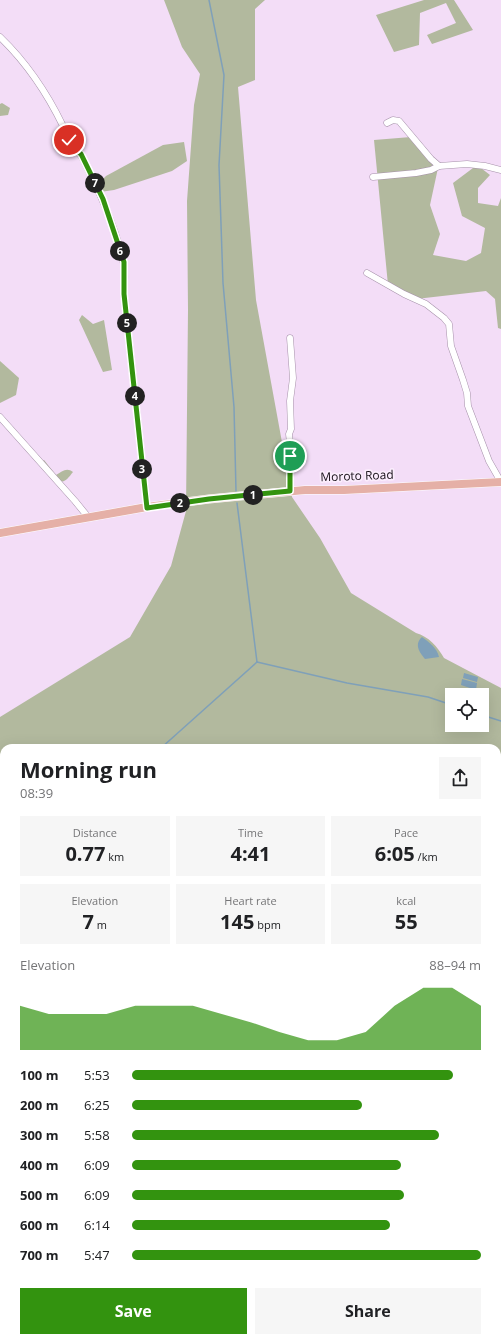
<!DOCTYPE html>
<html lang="en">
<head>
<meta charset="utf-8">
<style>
	body { margin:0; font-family:"Open Sans",sans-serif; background:#f6f6f6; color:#202124; height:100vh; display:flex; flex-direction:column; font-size:15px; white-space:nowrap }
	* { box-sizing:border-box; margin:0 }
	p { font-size:13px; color:#757577 }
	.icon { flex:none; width:22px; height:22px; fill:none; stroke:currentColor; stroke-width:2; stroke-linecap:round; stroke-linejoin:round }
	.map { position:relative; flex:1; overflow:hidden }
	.sheet { position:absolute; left:0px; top:744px; width:501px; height:598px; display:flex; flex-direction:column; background:#fff; border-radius:12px 12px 0 0; box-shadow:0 4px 16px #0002 }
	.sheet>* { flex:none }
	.fabs { position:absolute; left:445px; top:688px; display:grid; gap:8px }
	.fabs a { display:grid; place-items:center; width:44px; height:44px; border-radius:0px; background:#fff; box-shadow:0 4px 16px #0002; font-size:20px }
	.pin { position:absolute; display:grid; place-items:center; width:34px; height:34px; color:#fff; margin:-17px; border:2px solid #fff; border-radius:50%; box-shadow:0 1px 4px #0007 }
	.km { position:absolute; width:20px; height:20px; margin:-10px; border-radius:50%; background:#222; color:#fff; font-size:11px; line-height:20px; text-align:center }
	.round { display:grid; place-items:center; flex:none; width:42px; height:42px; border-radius:0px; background:#f6f6f6 }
	.headline { display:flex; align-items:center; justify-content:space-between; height:68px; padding:0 20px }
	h1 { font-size:22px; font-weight:700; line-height:30px }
	.stats { display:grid; grid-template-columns:repeat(3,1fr); gap:6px; height:68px; padding:4px 20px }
	.stats div { display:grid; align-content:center; border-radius:0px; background:#f6f6f6; text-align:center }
	.stats b { font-size:20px; font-weight:700 }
	.stats small { font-size:11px; font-weight:400 }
	.stats p { font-size:11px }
	.chart { height:112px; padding:8px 20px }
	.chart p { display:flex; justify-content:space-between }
	.chart svg { width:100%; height:72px; margin-top:4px; fill:#33930f; opacity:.7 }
	.primary-button { display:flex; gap:8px; margin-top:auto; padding:8px 20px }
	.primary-button a { flex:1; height:46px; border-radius:0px; background:#33930f; color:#fff; font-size:16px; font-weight:700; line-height:46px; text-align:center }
	.primary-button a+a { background:#f6f6f6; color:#202124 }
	ul { padding:0 20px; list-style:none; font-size:13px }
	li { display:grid; grid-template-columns:64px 48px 1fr; align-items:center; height:30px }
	li i { height:10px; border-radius:5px; background:#33930f }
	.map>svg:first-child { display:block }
	.green { fill:#b2b99e; fill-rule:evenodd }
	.water { fill:#7fa0b9 }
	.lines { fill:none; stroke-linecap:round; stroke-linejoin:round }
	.stream { stroke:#7fa0b9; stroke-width:1.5 }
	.minor-casing { stroke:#a691aa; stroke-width:7 }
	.major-casing { stroke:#fff; stroke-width:9 }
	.minor { stroke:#fff; stroke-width:6 }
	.major { stroke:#e5b0a7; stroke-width:8 }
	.route-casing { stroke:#fff; stroke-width:8 }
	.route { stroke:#33930f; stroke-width:5 }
	.labels { text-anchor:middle; stroke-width:3.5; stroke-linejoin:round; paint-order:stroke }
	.street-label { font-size:12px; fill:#171018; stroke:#fbedfd }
</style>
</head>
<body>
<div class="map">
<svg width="501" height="1342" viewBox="0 0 501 1342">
	<rect width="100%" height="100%" fill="#f3ddf7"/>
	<!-- green -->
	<g class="green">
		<path d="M164 0H265L255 9V80L238 87 256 300 292 497 320 538 351 593 416 633C428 636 438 647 444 658L501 688V765H497V748H4V1116L0 1157V717L130 637 171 566 186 511 188 310 187 201 194 105 200 74 182 47ZM452 695H482V725H452Z"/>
		<polygon points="424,0 454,0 473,30 432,44 427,35 456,23 446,3 420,13 419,45 394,52 376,15"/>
		<polygon points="2,103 10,108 8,115 0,116 0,104"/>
		<polygon points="411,137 438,168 430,205 440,234 433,255 466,261 481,253 485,228 462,216 453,183 477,165 490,175 478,188 478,203 498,206 501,198 501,329 498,328 495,299 486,291 416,299 388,285 374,140"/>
		<polygon points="184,142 187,161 172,171 114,190 100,192 96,186 106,176 163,145"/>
		<polygon points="82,315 93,324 104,320 112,370 103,372 79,320"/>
		<polygon points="0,361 19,378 16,395 0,403"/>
		<path d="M44 460 56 475C62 471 67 467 73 472 69 477 66 482 59 482L41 462Z"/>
	</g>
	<!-- water -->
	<g class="water">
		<path d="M422 637C429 642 437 648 439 657L425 659C419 652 414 644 422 637Z"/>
		<polygon points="464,673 478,677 477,682 463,678"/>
		<polygon points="462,679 477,683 476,690 461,685"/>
	</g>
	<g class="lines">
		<!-- stream -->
		<g class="stream">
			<polyline points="209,0 224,75 219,165 223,283 234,407 236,491"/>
			<polyline points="237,503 257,662"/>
			<polyline points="257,662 347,683 428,697 452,705"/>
			<polyline points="482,715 501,721"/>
			<polyline points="161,748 257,662"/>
			<polyline points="0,813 4,813"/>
			<polyline points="0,1006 4,1001"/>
		</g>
		<!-- minor casing -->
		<g class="minor-casing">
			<g id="minor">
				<path d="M0 37C26 62 47 93 63 126 66 131 67 137 70 143 72 149 80 152 83 159 99 191 115 225 123 261 126 271 124 284 124 294L147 507"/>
				<polyline points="387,123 393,120 399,121 431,159 439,166"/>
				<polyline points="373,177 416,173 431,170 439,166 467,164 485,166 501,170"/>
				<polyline points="367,273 404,294 426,304 444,318 449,324 451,346 463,380 467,393 468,406 489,461 501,482"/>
				<polyline points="290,338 293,378 290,401 291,429 289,434 290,443 290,491"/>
				<polyline points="0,417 75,501 88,517"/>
				<polyline points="497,814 501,814"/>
				<polyline points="497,913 501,911"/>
				<polyline points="281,1338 281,1342"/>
			</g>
		</g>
		<!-- major casing -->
		<g class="major-casing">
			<polyline id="major" points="0,533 147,507 209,499 305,490 344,490 501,482"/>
		</g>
		<!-- minor -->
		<use href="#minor" class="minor"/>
		<!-- major -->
		<use href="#major" class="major"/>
	</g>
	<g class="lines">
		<!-- route casing -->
		<g class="route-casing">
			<polyline id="route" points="69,140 72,147 81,154 103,199 124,262 124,294 147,508 209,499 290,491 290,456"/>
		</g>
		<!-- route -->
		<use href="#route" class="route"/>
	</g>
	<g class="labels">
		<!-- street labels -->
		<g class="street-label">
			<text transform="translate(357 476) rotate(-2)" y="4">Moroto Road</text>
		</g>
	</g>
</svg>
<div class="fabs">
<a><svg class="icon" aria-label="locate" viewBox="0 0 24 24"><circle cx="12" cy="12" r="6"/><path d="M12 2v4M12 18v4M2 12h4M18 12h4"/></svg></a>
</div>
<div class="pin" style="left:290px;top:456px;background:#1e9e55"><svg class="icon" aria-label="arrive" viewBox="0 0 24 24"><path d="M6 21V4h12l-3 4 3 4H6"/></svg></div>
<div class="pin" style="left:69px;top:140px;background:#d93025"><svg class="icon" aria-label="check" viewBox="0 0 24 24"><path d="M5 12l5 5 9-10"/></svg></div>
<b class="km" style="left:253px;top:495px">1</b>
<b class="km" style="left:180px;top:503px">2</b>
<b class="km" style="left:142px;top:469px">3</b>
<b class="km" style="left:135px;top:396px">4</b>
<b class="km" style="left:127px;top:323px">5</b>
<b class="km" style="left:120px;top:251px">6</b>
<b class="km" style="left:95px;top:183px">7</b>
<section class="sheet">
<div class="headline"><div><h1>Morning run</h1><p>08:39</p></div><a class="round"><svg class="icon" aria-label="share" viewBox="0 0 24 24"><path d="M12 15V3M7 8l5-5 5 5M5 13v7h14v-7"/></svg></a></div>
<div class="stats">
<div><p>Distance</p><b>0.77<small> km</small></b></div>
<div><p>Time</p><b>4:41</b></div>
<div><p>Pace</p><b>6:05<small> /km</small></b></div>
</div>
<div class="stats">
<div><p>Elevation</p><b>7<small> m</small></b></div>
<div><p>Heart rate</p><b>145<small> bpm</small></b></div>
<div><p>kcal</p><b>55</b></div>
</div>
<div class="chart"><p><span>Elevation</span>88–94 m</p>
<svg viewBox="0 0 160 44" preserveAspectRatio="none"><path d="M0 44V17L10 22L20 22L30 22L40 17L50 17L60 17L70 22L80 27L90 33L100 38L110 38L120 33L130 17L140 6L150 6L160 17V44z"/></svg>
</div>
<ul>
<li><b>100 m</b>5:53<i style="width:92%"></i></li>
<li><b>200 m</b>6:25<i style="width:66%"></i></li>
<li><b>300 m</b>5:58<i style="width:88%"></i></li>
<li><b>400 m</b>6:09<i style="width:77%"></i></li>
<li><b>500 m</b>6:09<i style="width:78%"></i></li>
<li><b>600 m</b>6:14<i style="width:74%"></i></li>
<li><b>700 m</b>5:47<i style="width:100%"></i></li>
</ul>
<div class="primary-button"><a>Save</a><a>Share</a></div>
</section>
</div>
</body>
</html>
